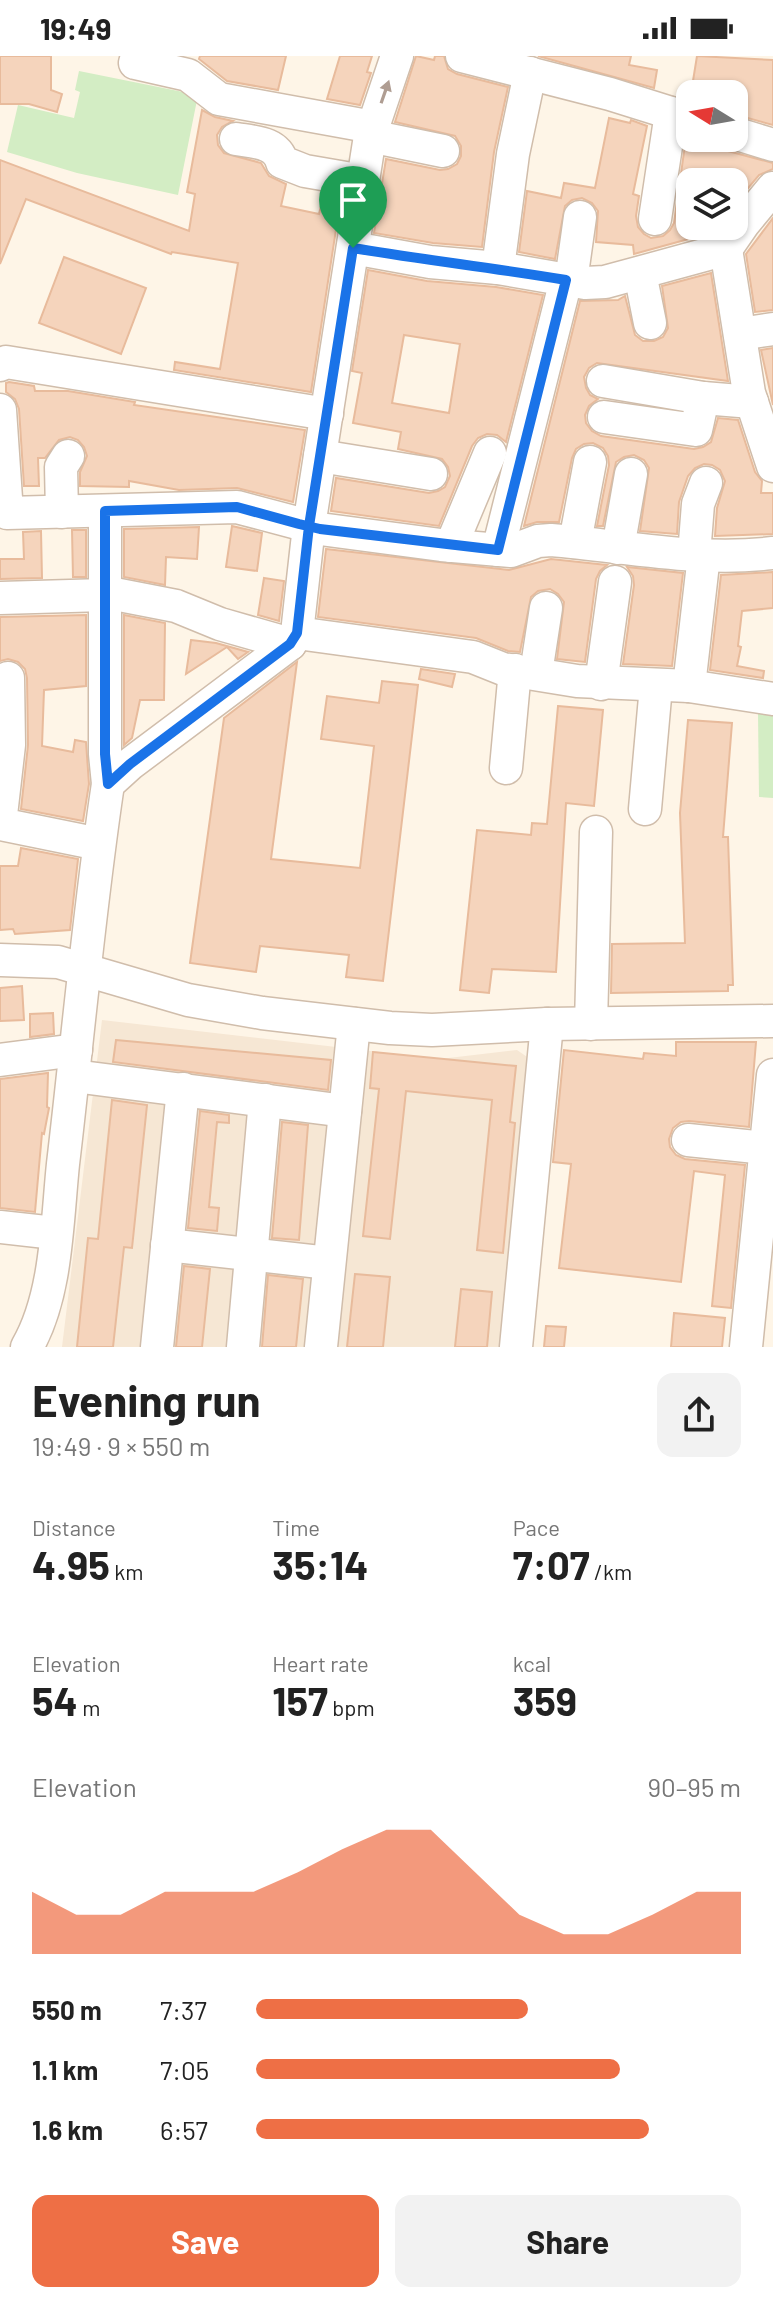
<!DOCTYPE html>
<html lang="en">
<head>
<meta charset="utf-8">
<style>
	body { margin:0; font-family:Barlow,sans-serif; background:#f2f2f2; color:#222; height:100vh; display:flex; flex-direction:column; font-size:30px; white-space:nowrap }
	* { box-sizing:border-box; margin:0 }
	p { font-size:26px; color:#767676 }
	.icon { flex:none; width:44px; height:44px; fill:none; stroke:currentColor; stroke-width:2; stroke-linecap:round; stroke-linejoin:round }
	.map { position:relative; height:1291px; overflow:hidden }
	.panel { display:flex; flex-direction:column; background:#fff; flex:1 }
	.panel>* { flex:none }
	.needle { width:52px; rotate:281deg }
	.tools { position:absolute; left:676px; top:24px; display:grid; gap:16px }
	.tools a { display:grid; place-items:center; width:72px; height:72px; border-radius:16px; background:#fff; box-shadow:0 2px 6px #0004; font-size:40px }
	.pin { position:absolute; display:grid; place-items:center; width:68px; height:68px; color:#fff; margin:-82px -34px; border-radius:50% 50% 50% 0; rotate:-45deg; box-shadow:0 0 8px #0007 }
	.pin .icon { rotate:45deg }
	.round { display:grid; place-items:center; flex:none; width:84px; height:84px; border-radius:16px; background:#f2f2f2 }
	.headline { display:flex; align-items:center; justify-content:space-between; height:136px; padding:0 32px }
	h1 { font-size:44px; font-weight:700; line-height:60px }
	.figures { display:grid; grid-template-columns:repeat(3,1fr); gap:12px; height:136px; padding:8px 32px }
	.figures div { display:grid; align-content:center }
	.figures b { font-size:40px; font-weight:700 }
	.figures small { font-size:22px; font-weight:400 }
	.figures p { font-size:22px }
	.chart { height:224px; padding:16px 32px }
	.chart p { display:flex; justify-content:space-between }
	.chart svg { width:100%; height:144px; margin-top:8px; fill:#ee6f45; opacity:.7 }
	.primary-button { display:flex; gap:16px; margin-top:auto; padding:16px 32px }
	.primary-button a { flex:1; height:92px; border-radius:16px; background:#ee6f45; color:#fff; font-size:32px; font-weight:700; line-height:92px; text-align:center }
	.primary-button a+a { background:#f2f2f2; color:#222 }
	ul { padding:0 32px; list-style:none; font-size:26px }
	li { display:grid; grid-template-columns:128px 96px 1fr; align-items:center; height:60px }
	li i { height:20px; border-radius:10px; background:#ee6f45 }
	.status { display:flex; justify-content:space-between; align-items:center; height:56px; padding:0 40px; background:#fff; direction:ltr }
	.status svg { height:22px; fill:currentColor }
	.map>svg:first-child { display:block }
	.residential { fill:#f6e7d4 }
	.green { fill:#d3edc4 }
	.building { fill:#f5d4bc; stroke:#e8bb9c; stroke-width:2; fill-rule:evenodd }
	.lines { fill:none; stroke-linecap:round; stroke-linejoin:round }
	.minor-casing { stroke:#d0bdab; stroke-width:35 }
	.minor { stroke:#fff; stroke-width:32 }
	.oneway { fill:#af9d92 }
	.route-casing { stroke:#fff; stroke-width:16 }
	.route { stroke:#1a73e8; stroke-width:10 }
</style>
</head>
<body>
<div class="status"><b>19:49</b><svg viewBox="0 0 49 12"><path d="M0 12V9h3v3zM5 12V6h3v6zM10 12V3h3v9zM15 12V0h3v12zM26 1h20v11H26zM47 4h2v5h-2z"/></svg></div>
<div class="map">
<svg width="773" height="1291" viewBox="0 0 773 1291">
	<rect width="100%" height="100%" fill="#fef5e7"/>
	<!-- residential -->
	<polygon class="residential" points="102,964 440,1003 517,994 533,1005 502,1291 62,1291"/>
	<!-- green -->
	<g class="green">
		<polygon points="79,15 198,39 178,139 77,117 7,96 18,49 74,62 80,36 75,34"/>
		<polygon points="758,657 773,659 773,742 759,741"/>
	</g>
	<!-- building -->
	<g class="building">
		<polygon points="0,0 51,0 51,34 62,38 57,56 29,48 0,48"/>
		<polygon points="200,0 286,0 278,34 227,25 199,3"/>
		<polygon points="340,0 372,0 367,16 371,17 360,49 327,43"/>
		<polygon points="416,0 434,4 435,0 444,0 448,13 457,18 508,31 494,96 482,191 433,187 374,177 386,103 440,114 448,113 457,108 461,100 461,90 455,80 395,66"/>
		<polygon points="538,0 631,0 629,9 657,14 654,32"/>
		<polygon points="697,0 773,4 773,69 737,59 739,38 693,38 694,32 692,31"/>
		<polygon points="202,54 215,61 233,65 222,71 217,79 218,89 224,97 261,107 269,120 286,128 281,150 319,158 324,138 341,141 311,336 174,314 175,306 220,313 238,207 172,196 171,198 26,143 0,208 0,104 189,175 195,138 187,136"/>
		<polygon points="609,62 630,67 631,64 647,70 633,138 639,140 636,160 638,171 644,178 651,182 663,180 670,174 674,167 686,82 716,82 721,90 728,95 773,107 773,113 759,119 734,149 734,126 690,126 684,170 719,170 714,176 634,198 633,189 596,186 598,155 592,147 582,142 572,144 565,150 555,203 519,196 527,135 561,142 564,127 595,132"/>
		<polygon points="773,162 773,254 755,256 746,198"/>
		<polygon points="64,201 146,232 121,298 39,267"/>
		<path d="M368 214 427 225 496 231 543 239 506 386 497 379 487 378 478 382 472 390 439 470 331 455 336 422 429 437 438 435 445 431 450 420 448 411 442 403 398 393 401 376 353 367 362 317 352 315ZM404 279 460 288 449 357 392 347Z"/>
		<polygon points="711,217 728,325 597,307 589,312 584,321 586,332 590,339 598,343 589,350 585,359 586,367 592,375 601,380 694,393 703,391 711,386 718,362 738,364 755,416 762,425 761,437 773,437 773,478 715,480 717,452 725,425 720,414 712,409 704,408 695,412 688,420 679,446 677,478 640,475 649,412 644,404 634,399 624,401 616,406 603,470 597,470 609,409 608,400 603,392 593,387 584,388 576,393 572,402 559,466 537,466 524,470 580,245 618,244 625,240 635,279 643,285 654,285 663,281 668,272 662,230"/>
		<polygon points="773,292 773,349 761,294"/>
		<polygon points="9,326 34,330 35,335 68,335 135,346 134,349 305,374 293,446 237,432 179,434 129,425 129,431 80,430 80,416 87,400 84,391 78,384 70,381 59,384 45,402 38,402 39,430 24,430 19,353 15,343 6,336 6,327"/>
		<polygon points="232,470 262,477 257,515 226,511"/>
		<polygon points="199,471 197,503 166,501 165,529 124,521 124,473"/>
		<polygon points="72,474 86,474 86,521 73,521"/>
		<polygon points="41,475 42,522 0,523 0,503 24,503 23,476"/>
		<polygon points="326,493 509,514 551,503 607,509 600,515 596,523 585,606 557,603 564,546 558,538 550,533 538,535 531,541 520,596 508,595 476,582 318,561"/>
		<polygon points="627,511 683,517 672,610 623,608 634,529 633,520"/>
		<polygon points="773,516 773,552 742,555 738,590 741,591 737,610 764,615 763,622 710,614 721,519"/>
		<polygon points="264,522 284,525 279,565 258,559"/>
		<polygon points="86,559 86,630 44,634 42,690 73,696 75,684 86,686 89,728 83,765 21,753 28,689 27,622 25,613 18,606 8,603 0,605 0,561"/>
		<polygon points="124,559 165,567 164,644 140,644 132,682 124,689"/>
		<polygon points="191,584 216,587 248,596 238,603 227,591 186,618"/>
		<polygon points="297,606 271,803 360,812 374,690 321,683 327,640 379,647 382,625 418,629 383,925 346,921 349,899 260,890 256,916 190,907 224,662"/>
		<polygon points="421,613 455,618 452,631 419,623"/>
		<polygon points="558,650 603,654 594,750 566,747 556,916 492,913 489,937 460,934 477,774 531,779 532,767 547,768"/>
		<polygon points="688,664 732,667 723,781 728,781 733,929 728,929 728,935 611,937 612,888 685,887 680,757"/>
		<polygon points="21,792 78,803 70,874 15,878 13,873 0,874 0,810 18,810"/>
		<polygon points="22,930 24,964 0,965 0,932"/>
		<polygon points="53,957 54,978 30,981 30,958"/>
		<polygon points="116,984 331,1004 328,1034 113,1006"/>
		<polygon points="676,986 756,986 749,1071 689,1065 681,1066 673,1072 669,1083 670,1091 676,1099 685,1103 745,1109 731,1252 712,1250 725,1119 694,1115 681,1226 559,1212 571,1108 553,1106 564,994 643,1003 644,997 676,1000"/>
		<polygon points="373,996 516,1010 510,1066 515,1067 503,1197 477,1194 492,1044 406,1035 390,1183 363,1180 379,1033 370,1032"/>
		<polygon points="48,1017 47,1051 49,1052 44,1078 42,1077 35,1156 0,1152 0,1023"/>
		<polygon points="112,1044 147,1049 132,1192 124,1191 113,1291 77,1291 88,1182 98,1183"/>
		<polygon points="200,1055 229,1059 229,1067 217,1066 209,1151 219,1152 217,1175 188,1172"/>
		<polygon points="282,1066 308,1069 299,1184 272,1182"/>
		<polygon points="184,1210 210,1213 202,1291 176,1291"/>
		<polygon points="355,1218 390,1221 383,1291 347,1291"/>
		<polygon points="268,1219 303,1223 296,1291 262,1291"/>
		<polygon points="461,1233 492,1236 487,1291 455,1291"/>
		<polygon points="674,1257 725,1262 722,1291 671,1291"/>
		<polygon points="546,1270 566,1271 564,1291 544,1291"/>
	</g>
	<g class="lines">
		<!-- minor casing -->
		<g class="minor-casing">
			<g id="minor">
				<polyline points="137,0 135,7 188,19 219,43 373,71"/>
				<polyline points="462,0 610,38 690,63"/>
				<polyline points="734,77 773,89"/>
				<polyline points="370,80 443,95"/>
				<path d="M236 83C254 86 277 86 282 106L305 115 363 125"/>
				<polyline points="655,163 671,57"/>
				<polyline points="353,192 430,206 498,212 585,227 605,226 726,193 744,167 773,132"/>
				<polyline points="726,193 749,337 773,410"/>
				<polyline points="498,212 513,98 530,17"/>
				<polyline points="640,217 650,267"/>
				<polyline points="571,225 580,161"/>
				<polyline points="740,278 773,273"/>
				<polyline points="0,309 6,306 327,358"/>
				<polyline points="603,325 703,342 752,346"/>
				<path d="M0 354 7 457 237 451 320 473 441 489 511 495 538 485 551 484C625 490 698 506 773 497"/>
				<polyline points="604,361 696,374 703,342"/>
				<polyline points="320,400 431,418"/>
				<polyline points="105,455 105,698 108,728"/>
				<polyline points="62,456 61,411 68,400"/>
				<polyline points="575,486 590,406"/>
				<polyline points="451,490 490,397"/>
				<polyline points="618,492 631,418"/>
				<polyline points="498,494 566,224"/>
				<polyline points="694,499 698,448 706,427"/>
				<polyline points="104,536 176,550 220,568 290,588"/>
				<polyline points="0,542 105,539"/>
				<polyline points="297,577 473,601 503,613 577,625 689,630 773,643"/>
				<polyline points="536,617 546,552"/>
				<polyline points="8,622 9,689 0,768 99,788"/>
				<polyline points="601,628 615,526"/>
				<polyline points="689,630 704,499"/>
				<polyline points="506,712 515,614"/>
				<polyline points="645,753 656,630"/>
				<polyline points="0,904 58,906 188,944 262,957 390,972 432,974 547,968 773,965"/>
				<polyline points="591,968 596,776"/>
				<polyline points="0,1004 76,994"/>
				<polyline points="74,1020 345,1055"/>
				<polyline points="688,1084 766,1092"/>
				<polyline points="0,1171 55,1177"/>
				<polyline points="167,1189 329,1207"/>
				<path d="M27 1291C57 1240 57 1165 63 1108 78 981 89 854 108 728L130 708 290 588 297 577 309 470 370 80 397 0"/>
				<polyline points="157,1291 183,1033"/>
				<polyline points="243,1291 265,1044"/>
				<polyline points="321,1291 354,968"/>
				<polyline points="516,1291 547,968"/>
				<polyline points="746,1291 773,1019"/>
			</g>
		</g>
		<!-- minor -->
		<use href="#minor" class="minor"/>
	</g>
	<!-- one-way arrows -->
	<defs><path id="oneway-solid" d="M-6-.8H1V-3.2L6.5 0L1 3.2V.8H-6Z" transform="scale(2)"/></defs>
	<use class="oneway" href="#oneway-solid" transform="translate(385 36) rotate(-71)"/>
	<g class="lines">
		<!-- route casing -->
		<g class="route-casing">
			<path id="route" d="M353 192 309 470 297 577 290 588 130 708 108 728 105 698V455L237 451 299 468 320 473 498 494 566 224C495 212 424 204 353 192"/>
		</g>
		<!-- route -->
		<use href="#route" class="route"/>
	</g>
</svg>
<div class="tools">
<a><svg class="needle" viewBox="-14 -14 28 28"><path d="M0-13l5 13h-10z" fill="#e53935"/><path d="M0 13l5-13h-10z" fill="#767676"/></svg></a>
<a><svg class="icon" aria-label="layers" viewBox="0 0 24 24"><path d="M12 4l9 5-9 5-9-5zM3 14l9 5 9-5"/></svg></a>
</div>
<div class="pin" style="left:353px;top:192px;background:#1e9e55"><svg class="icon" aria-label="arrive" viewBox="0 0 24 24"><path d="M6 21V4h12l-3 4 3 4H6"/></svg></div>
</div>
<section class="panel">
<div class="headline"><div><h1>Evening run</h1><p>19:49 · 9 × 550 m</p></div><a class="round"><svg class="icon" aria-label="share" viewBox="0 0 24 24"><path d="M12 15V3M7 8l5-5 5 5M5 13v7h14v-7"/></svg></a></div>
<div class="figures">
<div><p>Distance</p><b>4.95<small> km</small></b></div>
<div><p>Time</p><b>35:14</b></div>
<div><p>Pace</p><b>7:07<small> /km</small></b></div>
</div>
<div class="figures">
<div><p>Elevation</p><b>54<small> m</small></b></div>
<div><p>Heart rate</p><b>157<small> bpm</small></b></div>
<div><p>kcal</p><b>359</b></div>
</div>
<div class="chart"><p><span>Elevation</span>90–95 m</p>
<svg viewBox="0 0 160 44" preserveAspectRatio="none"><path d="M0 44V25L10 32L20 32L30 25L40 25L50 25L60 19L70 12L80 6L90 6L100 19L110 32L120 38L130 38L140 32L150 25L160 25V44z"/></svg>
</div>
<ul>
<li><b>550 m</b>7:37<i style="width:56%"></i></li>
<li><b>1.1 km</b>7:05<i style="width:75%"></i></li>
<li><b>1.6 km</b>6:57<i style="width:81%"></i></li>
</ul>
<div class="primary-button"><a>Save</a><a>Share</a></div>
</section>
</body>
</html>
